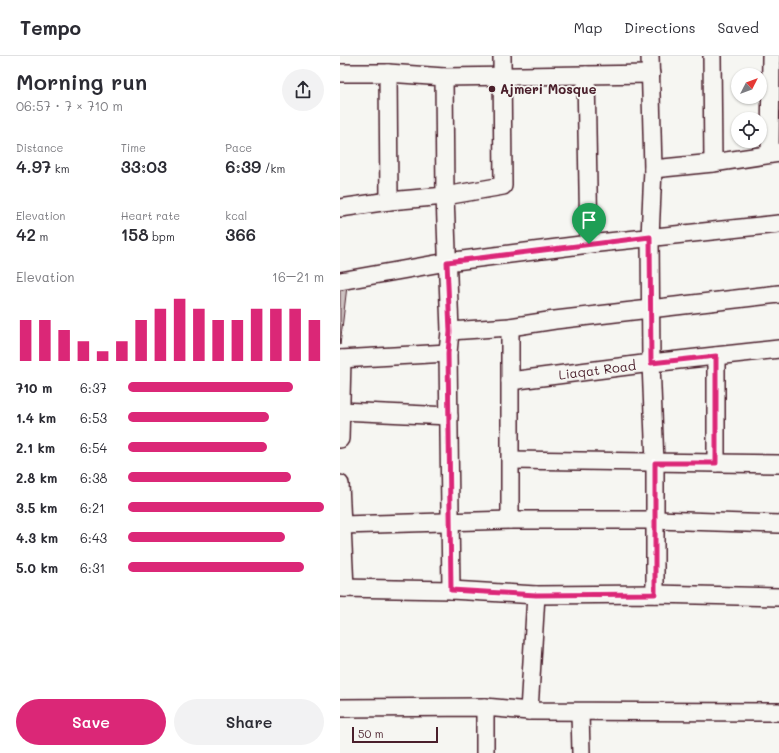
<!DOCTYPE html>
<html lang="en">
<head>
<meta charset="utf-8">
<style>
	body { margin:0; font-family:Mali,sans-serif; background:#f2f2f3; color:#2b2b33; height:100vh; display:flex; flex-direction:column; font-size:15px; white-space:nowrap }
	* { box-sizing:border-box; margin:0 }
	p { font-size:13px; color:#7c7c81 }
	.icon { flex:none; width:22px; height:22px; fill:none; stroke:currentColor; stroke-width:2; stroke-linecap:round; stroke-linejoin:round }
	.map { position:relative; flex:1; overflow:hidden }
	.sheet { display:flex; flex-direction:column; background:#fff; width:340px }
	.sheet>* { flex:none }
	.needle { width:26px; rotate:48deg }
	.buttons { position:absolute; left:391px; top:12px; display:grid; gap:8px }
	.buttons a { display:grid; place-items:center; width:36px; height:36px; border-radius:50%; background:#fff; box-shadow:0 1px 3px #0004; font-size:20px }
	.scale { position:absolute; left:12px; bottom:10px; width:86px; box-sizing:border-box; padding-left:4px; border:2px solid #4a1f2b; border-top:0; font-size:11px; line-height:14px; white-space:nowrap; color:#4a1f2b; -webkit-text-stroke:3px #f6f6f2; paint-order:stroke }
	.pin { position:absolute; display:grid; place-items:center; width:34px; height:34px; color:#fff; margin:-41px -17px; border-radius:50% 50% 50% 0; rotate:-45deg; box-shadow:0 0 4px #0007 }
	.pin .icon { rotate:45deg }
	.round { display:grid; place-items:center; flex:none; width:42px; height:42px; border-radius:21px; background:#f2f2f3 }
	.head { display:flex; align-items:center; justify-content:space-between; height:68px; padding:0 16px }
	h1 { font-size:22px; font-weight:600; line-height:30px }
	.stats { display:grid; grid-template-columns:repeat(3,1fr); gap:6px; height:68px; padding:4px 16px }
	.stats div { display:grid; align-content:center }
	.stats b { font-size:17px; font-weight:600 }
	.stats small { font-size:11px; font-weight:400 }
	.stats p { font-size:11px }
	.chart { height:112px; padding:8px 16px }
	.chart p { display:flex; justify-content:space-between }
	.chart svg { width:100%; height:72px; margin-top:4px; stroke:#db2777; stroke-width:6 }
	.action { display:flex; gap:8px; margin-top:auto; padding:8px 16px }
	.action a { flex:1; height:46px; border-radius:24px; background:#db2777; color:#fff; font-size:16px; font-weight:600; line-height:46px; text-align:center }
	.action a+a { background:#f2f2f3; color:#2b2b33 }
	ul { padding:0 16px; list-style:none; font-size:13px }
	li { display:grid; grid-template-columns:64px 48px 1fr; align-items:center; height:30px }
	li i { height:10px; border-radius:5px; background:#db2777 }
	header { display:flex; align-items:center; gap:24px; box-sizing:border-box; height:56px; padding:0 20px; background:#fff; border-bottom:1px solid #e1e1e2 }
	header strong { font-size:19px }
	nav { display:flex; gap:22px; margin-inline-start:auto; font-size:14px }
	main { display:flex; flex:1; min-height:0 }
	.map>svg:first-child { display:block }
	.building { fill:#ccc1c0; stroke:#4a1f2b }
	.lines { fill:none; stroke-linecap:round; stroke-linejoin:round }
	.minor-casing { stroke:#4a1f2b; stroke-width:20 }
	.minor { stroke:#f6f6f2; stroke-width:17 }
	.route-casing { stroke:#fff; stroke-width:8 }
	.route { stroke:#db2777; stroke-width:5 }
	.poi-dot { fill:#4a1f2b; stroke:#f6f6f2; stroke-width:1.5 }
	.labels { text-anchor:middle; stroke-width:3.5; stroke-linejoin:round; paint-order:stroke }
	.poi-label { font-size:13px; font-weight:bold; fill:#4a1f2b; stroke:#f6f6f2; text-anchor:start }
	.street-label { font-size:13px; fill:#4a1f2b; stroke:#f6f6f2 }
</style>
</head>
<body>
<header>
<strong>Tempo</strong>
<nav><a>Map</a><a>Directions</a><a>Saved</a></nav>
</header>
<main>
<section class="sheet">
<div class="head"><div><h1>Morning run</h1><p>06:57 · 7 × 710 m</p></div><a class="round"><svg class="icon" aria-label="share" viewBox="0 0 24 24"><path d="M12 15V3M7 8l5-5 5 5M5 13v7h14v-7"/></svg></a></div>
<div class="stats">
<div><p>Distance</p><b>4.97<small> km</small></b></div>
<div><p>Time</p><b>33:03</b></div>
<div><p>Pace</p><b>6:39<small> /km</small></b></div>
</div>
<div class="stats">
<div><p>Elevation</p><b>42<small> m</small></b></div>
<div><p>Heart rate</p><b>158<small> bpm</small></b></div>
<div><p>kcal</p><b>366</b></div>
</div>
<div class="chart"><p><span>Elevation</span>16–21 m</p>
<svg viewBox="0 0 160 44" preserveAspectRatio="none"><path d="M5 44V19M15 44V19M25 44V25M35 44V32M45 44V38M55 44V32M65 44V19M75 44V12M85 44V6M95 44V12M105 44V19M115 44V19M125 44V12M135 44V12M145 44V12M155 44V19"/></svg>
</div>
<ul>
<li><b>710 m</b>6:37<i style="width:84%"></i></li>
<li><b>1.4 km</b>6:53<i style="width:72%"></i></li>
<li><b>2.1 km</b>6:54<i style="width:71%"></i></li>
<li><b>2.8 km</b>6:38<i style="width:83%"></i></li>
<li><b>3.5 km</b>6:21<i style="width:100%"></i></li>
<li><b>4.3 km</b>6:43<i style="width:80%"></i></li>
<li><b>5.0 km</b>6:31<i style="width:90%"></i></li>
</ul>
<div class="action"><a>Save</a><a>Share</a></div>
</section>
<div class="map">
<svg width="439" height="697" viewBox="0 0 439 697">
	<rect width="100%" height="100%" fill="#f6f6f2"/>
	<filter id="ink" filterUnits="userSpaceOnUse"><feTurbulence type="fractalNoise" baseFrequency=".025" numOctaves="2"/><feDisplacementMap in="SourceGraphic" scale="8" xChannelSelector="R" yChannelSelector="G"/><feConvolveMatrix kernelMatrix="1 2 1 2 8 2 1 2 1" color-interpolation-filters="sRGB"/></filter>
	<g filter="url(#ink)">
		<!-- building -->
		<polygon class="building" points="8,222 0,289 0,223"/>
		<g class="lines">
			<!-- minor casing -->
			<g class="minor-casing">
				<g id="minor">
					<polyline points="310,0 313,113 310,181 311,307 315,407 315,538"/>
					<polyline points="372,0 373,107"/>
					<polyline points="0,17 48,17 104,21 105,140 49,145 0,152"/>
					<polyline points="48,17 49,145"/>
					<polyline points="246,19 249,188"/>
					<polyline points="104,21 311,18"/>
					<polyline points="430,98 431,0"/>
					<polyline points="313,113 373,107 439,97"/>
					<polyline points="0,225 107,206 249,188 439,168"/>
					<polyline points="110,275 170,271 215,264 439,238"/>
					<polyline points="376,300 376,407"/>
					<polyline points="0,303 108,297"/>
					<path id="s1" d="M170 325 311 307 439 293"/>
					<polyline points="1,355 109,360"/>
					<polyline points="0,383 2,303"/>
					<polyline points="171,404 439,408"/>
					<polyline points="0,428 5,532"/>
					<polyline points="170,464 170,271"/>
					<polyline points="2,469 170,464 316,464 439,468"/>
					<polyline points="0,532 111,534 196,539 315,538 439,541"/>
					<polyline points="111,534 108,297 110,275 105,140 163,130 162,0"/>
					<polyline points="0,652 145,651 189,655 439,656"/>
					<polyline points="189,655 196,539"/>
					<polyline points="240,656 241,697"/>
					<polyline points="145,697 145,651"/>
				</g>
			</g>
			<!-- minor -->
			<use href="#minor" class="minor"/>
		</g>
	</g>
	<g class="lines" filter="url(#ink)">
		<!-- route casing -->
		<g class="route-casing">
			<polygon id="route" points="310,181 311,307 376,300 376,407 315,407 315,538 196,539 111,534 108,297 110,276 107,206"/>
		</g>
		<!-- route -->
		<use href="#route" class="route"/>
	</g>
	<!-- markers -->
	<circle class="poi-dot" cx="152" cy="33" r="4"/>
	<g class="labels">
		<!-- poi labels -->
		<g class="poi-label">
			<text x="160" y="38">Ajmeri Mosque</text>
		</g>
		<!-- street labels -->
		<g class="street-label">
			<text dy="5" stroke="none"><textPath href="#s1" startOffset="88">Liaqat Road</textPath></text>
		</g>
	</g>
</svg>
<div class="buttons">
<a><svg class="needle" viewBox="-14 -14 28 28"><path d="M0-13l5 13h-10z" fill="#e53935"/><path d="M0 13l5-13h-10z" fill="#7c7c81"/></svg></a>
<a><svg class="icon" aria-label="locate" viewBox="0 0 24 24"><circle cx="12" cy="12" r="6"/><path d="M12 2v4M12 18v4M2 12h4M18 12h4"/></svg></a>
</div>
<div class="scale">50 m</div>
<div class="pin" style="left:249px;top:188px;background:#1e9e55"><svg class="icon" aria-label="arrive" viewBox="0 0 24 24"><path d="M6 21V4h12l-3 4 3 4H6"/></svg></div>
</div>
</main>
</body>
</html>
